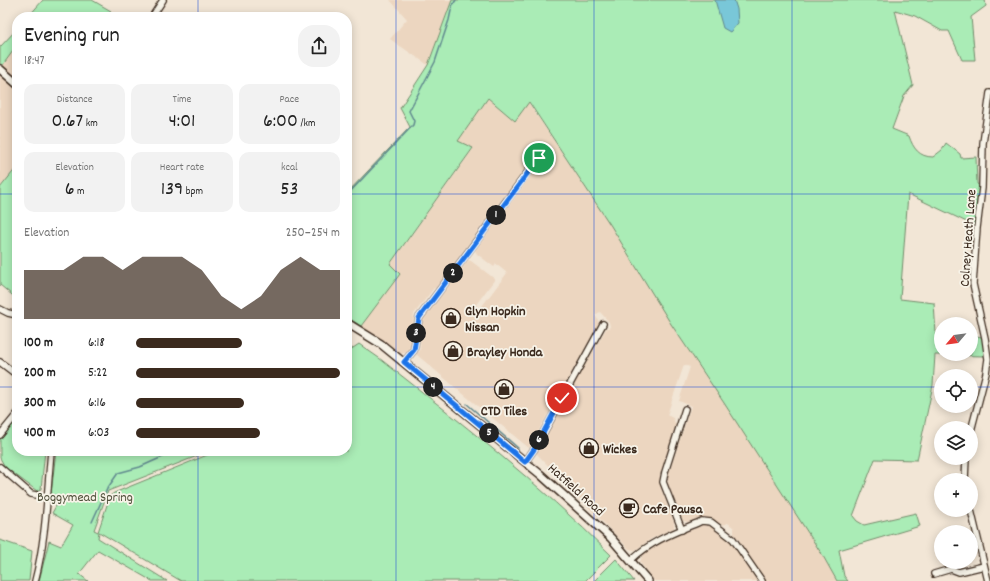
<!DOCTYPE html>
<html lang="en">
<head>
<meta charset="utf-8">
<style>
	body { margin:0; font-family:Dekko,sans-serif; background:#f2f2f2; color:#222; height:100vh; display:flex; flex-direction:column; font-size:15px; white-space:nowrap }
	* { box-sizing:border-box; margin:0 }
	p { font-size:13px; color:#767676 }
	.icon { flex:none; width:22px; height:22px; fill:none; stroke:currentColor; stroke-width:2; stroke-linecap:round; stroke-linejoin:round }
	.map { position:relative; flex:1; overflow:hidden }
	.drawer { position:absolute; left:12px; top:12px; width:340px; height:444px; display:flex; flex-direction:column; background:#fff; border-radius:16px; box-shadow:0 2px 10px #0003 }
	.drawer>* { flex:none }
	.needle { width:26px; rotate:241deg }
	.controls { position:absolute; left:934px; top:317px; display:grid; gap:8px }
	.controls a { display:grid; place-items:center; width:44px; height:44px; border-radius:50%; background:#fff; box-shadow:0 2px 10px #0003; font-size:20px }
	.pin { position:absolute; display:grid; place-items:center; width:34px; height:34px; color:#fff; margin:-17px; border:2px solid #fff; border-radius:50%; box-shadow:0 1px 4px #0007 }
	.km { position:absolute; width:20px; height:20px; margin:-10px; border-radius:50%; background:#222; color:#fff; font-size:11px; line-height:20px; text-align:center }
	.round { display:grid; place-items:center; flex:none; width:42px; height:42px; border-radius:16px; background:#f2f2f2 }
	.summary { display:flex; align-items:center; justify-content:space-between; height:68px; padding:0 12px }
	h1 { font-size:22px; font-weight:600; line-height:30px }
	.stats { display:grid; grid-template-columns:repeat(3,1fr); gap:6px; height:68px; padding:4px 12px }
	.stats div { display:grid; align-content:center; border-radius:10px; background:#f2f2f2; text-align:center }
	.stats b { font-size:20px; font-weight:600 }
	.stats small { font-size:11px; font-weight:400 }
	.stats p { font-size:11px }
	.chart { height:112px; padding:8px 12px }
	.chart p { display:flex; justify-content:space-between }
	.chart svg { width:100%; height:72px; margin-top:4px; fill:#3b2a1e; opacity:.7 }
	ul { padding:0 12px; list-style:none; font-size:13px }
	li { display:grid; grid-template-columns:64px 48px 1fr; align-items:center; height:30px }
	li i { height:10px; border-radius:5px; background:#3b2a1e }
	.map>svg:first-child { display:block }
	.built { fill:#ecd6c0 }
	.green { fill:#aaecb6; stroke:#728b6a }
	.water { fill:#79c7d8; stroke:#60888e }
	.lines { fill:none; stroke-linecap:round; stroke-linejoin:round }
	.stream { stroke:#60888e; stroke-width:1.5 }
	.minor-casing { stroke:#3b2a1e; stroke-width:8 }
	.major-casing { stroke:#3b2a1e; stroke-width:10 }
	.minor { stroke:#f7f3e8; stroke-width:5.5 }
	.major { stroke:#f7f3e8; stroke-width:7 }
	.route-casing { stroke:#fff; stroke-width:8 }
	.route { stroke:#1a73e8; stroke-width:5 }
	.grid { fill:none; stroke:#1d4ed8; stroke-width:1; stroke-opacity:0.55 }
	.labels { text-anchor:middle; stroke-width:3.5; stroke-linejoin:round; paint-order:stroke }
	.street-label { font-size:14px; fill:#3b2a1e; stroke:#f7f3e8 }
	.poi-label { font-size:14px; font-weight:bold; fill:#3b2a1e; stroke:#f7f3e8; text-anchor:start }
	.park-label { font-size:14px; fill:#51513c; stroke:#f7f3e8 }
</style>
</head>
<body>
<div class="map">
<svg width="990" height="581" viewBox="0 0 990 581">
	<rect width="100%" height="100%" fill="#f2e6d6"/>
	<filter id="ink" filterUnits="userSpaceOnUse"><feTurbulence type="fractalNoise" baseFrequency=".025" numOctaves="2"/><feDisplacementMap in="SourceGraphic" scale="8" xChannelSelector="R" yChannelSelector="G"/><feConvolveMatrix kernelMatrix="1 2 1 2 8 2 1 2 1" color-interpolation-filters="sRGB"/></filter>
	<g filter="url(#ink)">
		<!-- built -->
		<g class="built">
			<polygon points="390,0 452,0 428,65 390,39 407,19"/>
			<polygon points="17,29 17,167 0,188 0,47"/>
			<polygon points="488,98 515,121 528,102 611,226 671,324 724,403 823,556 837,581 654,581 640,562 643,554 659,543 707,523 735,545 740,541 734,534 734,528 728,523 723,525 709,518 701,518 688,522 683,521 668,484 668,476 691,406 679,401 690,367 684,365 667,415 673,418 676,426 660,475 661,489 674,522 674,528 651,539 637,549 635,550 629,549 535,452 606,329 610,327 609,322 600,312 595,315 598,320 599,324 529,448 456,388 416,354 420,350 421,322 466,262 468,260 471,261 495,279 475,306 479,310 507,273 496,264 494,267 477,254 475,250 548,152 542,148 501,200 436,289 434,288 414,314 411,346 408,352 400,354 361,326 400,274 390,265 473,149 458,141"/>
		</g>
		<!-- green -->
		<g class="green">
			<polygon points="43,0 92,0 111,11 108,17 28,17"/>
			<path d="M452 0H985L986 6 971 17 975 60H962L949 31H942L915 16 895 10 913 85 904 96 892 129 909 136C913 148 919 157 933 157L942 150 946 143 960 154 961 158 976 157 977 184 979 185 975 226 908 194 900 299 934 303 936 334H941V354H971V336L983 337 985 356 935 355 933 385 917 460 875 459 853 516 857 521 864 525 916 513 920 526 839 550 844 576 848 581H837L823 556 724 403 671 324 611 226 529 102 515 121 488 98 458 141 473 148 390 264 400 274 361 326 347 317V193L410 127 400 108 428 65Z"/>
			<polygon points="17,29 17,54 13,51 2,66 0,64 0,47"/>
			<polygon points="17,167 17,299 0,285 0,188"/>
			<path d="M359 344 379 358C459 421 539 483 611 555L585 581H181L99 532 98 538 167 581H152L98 550 79 574 88 581H39L49 541 61 546 73 525 52 513 60 499 51 494 56 451H210L108 491 94 530 98 532 110 496 114 493 217 451H347V352Z"/>
			<polygon points="17,417 17,451 45,451 41,489 37,491 5,467 0,458 0,439"/>
			<polygon points="0,540 32,551 29,581 0,581"/>
			<polygon points="616,559 634,581 594,581"/>
		</g>
		<!-- water -->
		<polygon class="water" points="715,0 734,0 737,9 738,23 730,32 723,28"/>
		<g class="lines">
			<!-- stream -->
			<g class="stream">
				<polyline points="347,195 413,125 414,121 409,111 435,62 449,20 452,6 456,0"/>
				<polyline points="467,404 518,448"/>
				<polyline points="92,522 107,489 118,473 140,467 176,451"/>
			</g>
			<!-- minor casing -->
			<g class="minor-casing">
				<g id="minor">
					<polyline points="152,17 163,0"/>
					<polyline points="0,309 8,313 17,315"/>
					<polyline points="0,362 17,375"/>
					<polyline points="404,362 414,350 419,318 545,149"/>
					<polyline points="971,431 986,373 988,359 985,338 973,284 977,228 982,188 983,143 990,93"/>
					<polyline points="0,435 17,414"/>
					<polyline points="525,462 535,448 603,324"/>
					<polyline points="0,467 31,494 47,497"/>
					<polyline points="965,480 966,458"/>
					<polyline points="971,510 988,581"/>
					<polyline points="682,530 663,482 665,472 685,409"/>
					<path d="M631 560C652 540 676 532 702 521L711 522 733 539 762 581"/>
					<polyline points="934,574 951,569 959,572 984,566"/>
					<path d="M35 581C46 539 47 495 51 451"/>
				</g>
			</g>
			<!-- major casing -->
			<g class="major-casing">
				<g id="major">
					<polyline points="0,69 17,84"/>
					<polyline points="347,323 381,344 540,474 611,538 648,581"/>
				</g>
			</g>
			<!-- minor -->
			<use href="#minor" class="minor"/>
			<!-- major -->
			<use href="#major" class="major"/>
		</g>
	</g>
	<g class="lines" filter="url(#ink)">
		<!-- route casing -->
		<g class="route-casing">
			<polyline id="route" points="539,158 419,318 414,350 404,362 525,462 535,448 562,398"/>
		</g>
		<!-- route -->
		<use href="#route" class="route"/>
	</g>
	<!-- grid -->
	<path class="grid" d="M198 0V17M396 0V581M594 0V581M792 0V581M0 194H17M347 194H990M0 387H17M347 387H941M971 387H990M198 451V581"/>
	<!-- icons -->
	<defs>
		<g id="shop-ring" transform="scale(1)"><circle r="9.5" fill="#f7f3e8" stroke="#3b2a1e" stroke-width="1.5"/><path d="M-5-2.5h2.3a2.7 3.5 0 0 1 5.4 0H5L5.5 6h-11ZM-1.5-2.5h3a1.5 2.3 0 0 0-3 0Z" fill="#3b2a1e"/></g>
		<g id="cafe-ring" transform="scale(1)"><circle r="9.5" fill="#f7f3e8" stroke="#3b2a1e" stroke-width="1.5"/><path d="M-5.5-4.5H6V0H3Q3 3.5 0 3.5H-2.5Q-5.5 3.5-5.5 0ZM3-3.2v2h1.7v-2ZM-6 4.5H4V6H-6Z" fill="#3b2a1e"/></g>
	</defs>
	<g fill-rule="evenodd">
		<use href="#shop-ring" x="451" y="318"/>
		<use href="#shop-ring" x="453" y="351"/>
		<use href="#shop-ring" x="504" y="389"/>
		<use href="#shop-ring" x="589" y="448"/>
		<use href="#cafe-ring" x="629" y="508"/>
	</g>
	<g class="labels">
		<!-- street labels -->
		<g class="street-label">
			<text transform="translate(967 238) rotate(-86)" y="5">Colney Heath Lane</text>
			<text transform="translate(577 489) rotate(42)" y="5">Hatfield Road</text>
		</g>
		<!-- poi labels -->
		<g class="poi-label">
			<text x="465" y="315">Glyn Hopkin<tspan x="465" dy="16">Nissan</tspan></text>
			<text x="467" y="356">Brayley Honda</text>
			<text x="504" y="415" text-anchor="middle">CTD Tiles</text>
			<text x="603" y="453">Wickes</text>
			<text x="643" y="513">Cafe Pausa</text>
		</g>
		<!-- park labels -->
		<g class="park-label">
			<text x="85" y="501">Boggymead Spring</text>
		</g>
	</g>
</svg>
<div class="controls">
<a><svg class="needle" viewBox="-14 -14 28 28"><path d="M0-13l5 13h-10z" fill="#e53935"/><path d="M0 13l5-13h-10z" fill="#767676"/></svg></a>
<a><svg class="icon" aria-label="locate" viewBox="0 0 24 24"><circle cx="12" cy="12" r="6"/><path d="M12 2v4M12 18v4M2 12h4M18 12h4"/></svg></a>
<a><svg class="icon" aria-label="layers" viewBox="0 0 24 24"><path d="M12 4l9 5-9 5-9-5zM3 14l9 5 9-5"/></svg></a>
<a>+</a>
<a>−</a>
</div>
<div class="pin" style="left:539px;top:158px;background:#1e9e55"><svg class="icon" aria-label="arrive" viewBox="0 0 24 24"><path d="M6 21V4h12l-3 4 3 4H6"/></svg></div>
<div class="pin" style="left:562px;top:398px;background:#d93025"><svg class="icon" aria-label="check" viewBox="0 0 24 24"><path d="M5 12l5 5 9-10"/></svg></div>
<b class="km" style="left:496px;top:215px">1</b>
<b class="km" style="left:453px;top:273px">2</b>
<b class="km" style="left:416px;top:333px">3</b>
<b class="km" style="left:433px;top:387px">4</b>
<b class="km" style="left:489px;top:433px">5</b>
<b class="km" style="left:539px;top:440px">6</b>
<section class="drawer">
<div class="summary"><div><h1>Evening run</h1><p>18:47</p></div><a class="round"><svg class="icon" aria-label="share" viewBox="0 0 24 24"><path d="M12 15V3M7 8l5-5 5 5M5 13v7h14v-7"/></svg></a></div>
<div class="stats">
<div><p>Distance</p><b>0.67<small> km</small></b></div>
<div><p>Time</p><b>4:01</b></div>
<div><p>Pace</p><b>6:00<small> /km</small></b></div>
</div>
<div class="stats">
<div><p>Elevation</p><b>6<small> m</small></b></div>
<div><p>Heart rate</p><b>139<small> bpm</small></b></div>
<div><p>kcal</p><b>53</b></div>
</div>
<div class="chart"><p><span>Elevation</span>250–254 m</p>
<svg viewBox="0 0 160 44" preserveAspectRatio="none"><path d="M0 44V14L10 14L20 14L30 6L40 6L50 14L60 6L70 6L80 6L90 14L100 30L110 38L120 30L130 14L140 6L150 14L160 14V44z"/></svg>
</div>
<ul>
<li><b>100 m</b>6:18<i style="width:52%"></i></li>
<li><b>200 m</b>5:22<i style="width:100%"></i></li>
<li><b>300 m</b>6:16<i style="width:53%"></i></li>
<li><b>400 m</b>6:03<i style="width:61%"></i></li>
</ul>
</section>
</div>
</body>
</html>
